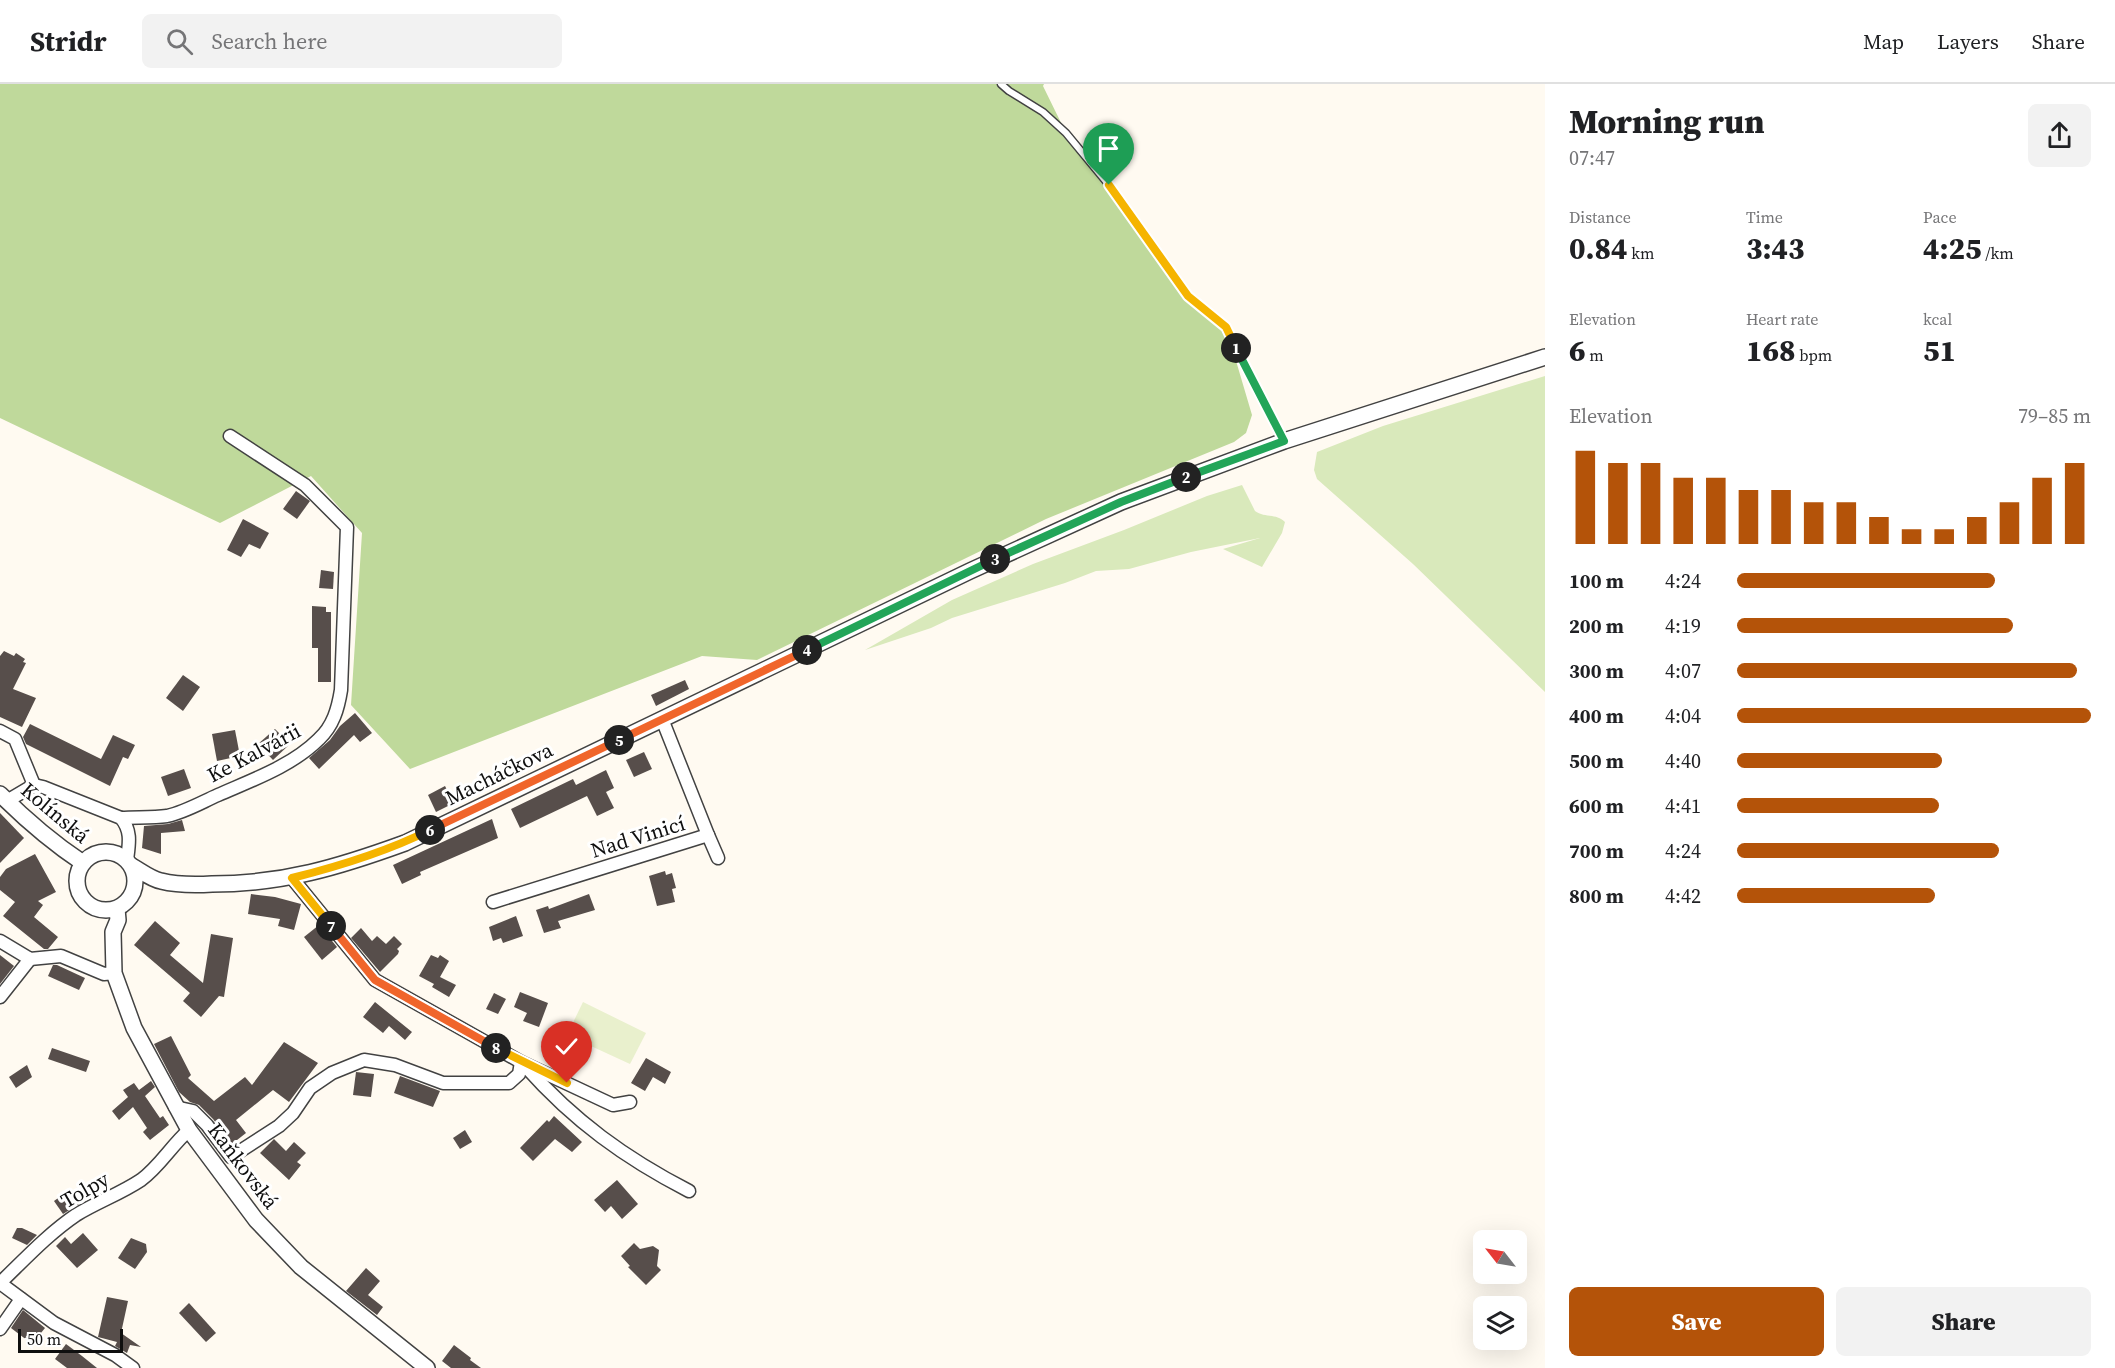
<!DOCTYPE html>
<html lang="en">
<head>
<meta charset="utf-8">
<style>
	body { margin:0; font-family:"Source Serif 4",serif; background:#f2f2f2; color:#202124; height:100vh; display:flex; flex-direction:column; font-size:22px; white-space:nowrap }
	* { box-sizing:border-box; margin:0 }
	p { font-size:20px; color:#757577 }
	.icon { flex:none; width:33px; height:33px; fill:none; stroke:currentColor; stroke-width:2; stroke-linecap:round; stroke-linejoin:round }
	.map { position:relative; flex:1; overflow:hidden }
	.panel { display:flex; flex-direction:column; background:#fff; width:570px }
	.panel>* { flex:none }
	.needle { width:39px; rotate:301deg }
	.tools { position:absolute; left:1473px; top:1146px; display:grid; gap:12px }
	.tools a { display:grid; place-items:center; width:54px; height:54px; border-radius:9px; background:#fff; box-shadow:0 6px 24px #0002; font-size:30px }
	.scale { position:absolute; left:18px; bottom:15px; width:105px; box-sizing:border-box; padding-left:6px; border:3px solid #0f0f0f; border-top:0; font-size:16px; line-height:21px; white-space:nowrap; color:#0f0f0f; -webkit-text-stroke:4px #fff; paint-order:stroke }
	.pin { position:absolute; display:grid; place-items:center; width:51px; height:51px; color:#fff; margin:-62px -26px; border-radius:50% 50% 50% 0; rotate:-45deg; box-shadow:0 0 6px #0007 }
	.pin .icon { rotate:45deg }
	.km { position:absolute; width:30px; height:30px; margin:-15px; border-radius:50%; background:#222; color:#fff; font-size:16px; line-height:30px; text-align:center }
	.round { display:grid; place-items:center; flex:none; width:63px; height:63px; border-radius:9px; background:#f2f2f2 }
	.headline { display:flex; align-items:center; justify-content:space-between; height:102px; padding:0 24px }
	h1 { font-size:33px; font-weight:800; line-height:45px }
	.metrics { display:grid; grid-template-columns:repeat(3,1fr); gap:9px; height:102px; padding:6px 24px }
	.metrics div { display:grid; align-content:center }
	.metrics b { font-size:30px; font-weight:800 }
	.metrics small { font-size:16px; font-weight:400 }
	.metrics p { font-size:16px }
	.chart { height:168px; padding:12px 24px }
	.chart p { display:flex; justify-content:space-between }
	.chart svg { width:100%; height:108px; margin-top:6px; stroke:#b45309; stroke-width:6 }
	.primary-button { display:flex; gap:12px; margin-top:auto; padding:12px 24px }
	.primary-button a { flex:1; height:69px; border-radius:9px; background:#b45309; color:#fff; font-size:24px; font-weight:800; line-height:69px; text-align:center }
	.primary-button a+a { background:#f2f2f2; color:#202124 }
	ul { padding:0 24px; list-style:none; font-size:20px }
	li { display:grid; grid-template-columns:96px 72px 1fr; align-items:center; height:45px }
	li i { height:15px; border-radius:8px; background:#b45309 }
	header { display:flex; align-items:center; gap:36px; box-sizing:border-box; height:84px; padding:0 30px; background:#fff; border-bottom:2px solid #e0e0e0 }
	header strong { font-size:28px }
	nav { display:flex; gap:33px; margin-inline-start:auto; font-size:21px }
	.search { width:420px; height:54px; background:#f2f2f2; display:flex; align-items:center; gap:15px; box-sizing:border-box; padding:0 21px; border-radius:9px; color:#757577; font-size:22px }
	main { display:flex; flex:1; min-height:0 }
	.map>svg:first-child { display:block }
	.green { fill:#d9e9bb }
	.forest { fill:#bfd99b }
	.pitch { fill:#e9f0cd }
	.building { fill:#574e4b }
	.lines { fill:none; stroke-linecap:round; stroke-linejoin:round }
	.service-casing { stroke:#424242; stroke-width:9 }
	.minor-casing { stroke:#424242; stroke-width:15 }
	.tertiary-casing { stroke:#424242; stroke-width:18 }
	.service { stroke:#fff; stroke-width:6 }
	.minor { stroke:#fff; stroke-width:12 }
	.tertiary { stroke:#fff; stroke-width:15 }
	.split-1-casing { stroke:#fff; stroke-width:12 }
	.split-2-casing { stroke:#fff; stroke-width:12 }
	.split-3-casing { stroke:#fff; stroke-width:12 }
	.split-4-casing { stroke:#fff; stroke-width:12 }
	.split-5-casing { stroke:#fff; stroke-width:12 }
	.split-6-casing { stroke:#fff; stroke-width:12 }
	.split-7-casing { stroke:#fff; stroke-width:12 }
	.split-8-casing { stroke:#fff; stroke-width:12 }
	.split-9-casing { stroke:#fff; stroke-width:12 }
	.split-1 { stroke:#f5b400; stroke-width:8 }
	.split-2 { stroke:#22a559; stroke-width:8 }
	.split-3 { stroke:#22a559; stroke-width:8 }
	.split-4 { stroke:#22a559; stroke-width:8 }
	.split-5 { stroke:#f0652b; stroke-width:8 }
	.split-6 { stroke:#f0652b; stroke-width:8 }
	.split-7 { stroke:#f5b400; stroke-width:8 }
	.split-8 { stroke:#f0652b; stroke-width:8 }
	.split-9 { stroke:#f5b400; stroke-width:8 }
	.labels { text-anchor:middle; stroke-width:6; stroke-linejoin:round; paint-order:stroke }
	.street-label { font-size:21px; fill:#0f0f0f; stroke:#fff }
</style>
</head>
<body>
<header>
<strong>Stridr</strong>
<div class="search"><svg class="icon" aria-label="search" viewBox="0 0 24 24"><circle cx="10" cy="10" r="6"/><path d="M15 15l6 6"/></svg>Search here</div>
<nav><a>Map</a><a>Layers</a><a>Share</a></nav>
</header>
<main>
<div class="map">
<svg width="1545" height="1284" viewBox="0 0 1545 1284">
	<rect width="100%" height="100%" fill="#fffaf1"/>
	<!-- green -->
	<g class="green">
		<polygon points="1545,292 1545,608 1413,480 1317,395 1314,386 1317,368 1383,342"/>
		<path d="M1242 401 1255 427C1264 434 1276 429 1285 438L1282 449 1262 483 1223 465 1260 454 1191 468 1129 485 1096 487 1065 499 952 534 931 544 865 566 952 516 1033 480 1124 446 1207 412Z"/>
	</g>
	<!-- forest -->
	<polygon class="forest" points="0,0 1044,0 1043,2 1066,49 1109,101 1188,211 1226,243 1252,331 1246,349 1234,358 1046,435 757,576 702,572 410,685 351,621 362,449 311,392 220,439 0,334"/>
	<!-- pitch -->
	<polygon class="pitch" points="583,918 646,949 630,980 567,951"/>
	<!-- building -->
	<g class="building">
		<polygon points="296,407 310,417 297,435 283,425"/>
		<polygon points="243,435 269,449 260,465 249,460 241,473 227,466"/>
		<polygon points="321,486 334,488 333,505 319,504"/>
		<polygon points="312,522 326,523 326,528 331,528 331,598 318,598 318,564 312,564"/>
		<polygon points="4,567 14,572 16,569 25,575 23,578 26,579 13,605 36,614 22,643 0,633 0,572"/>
		<polygon points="183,591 200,603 183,627 166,614"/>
		<polygon points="685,596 689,605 656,622 651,611"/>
		<polygon points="355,629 372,649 360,658 354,651 319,685 309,674 330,656 340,642"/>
		<polygon points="30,640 101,675 113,651 135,661 128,675 123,673 110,702 26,660 23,653"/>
		<polygon points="275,645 290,660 273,676 258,660"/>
		<polygon points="235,646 240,672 217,677 212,650"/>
		<polygon points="644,668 652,685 634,693 626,676"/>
		<polygon points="184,685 191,704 168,712 161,693"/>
		<polygon points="606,686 614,704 606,708 614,724 597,732 587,712 520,744 511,725 573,695 576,701"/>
		<polygon points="445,702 454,719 436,728 428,711"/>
		<polygon points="0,729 24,754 0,779"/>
		<polygon points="492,735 498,754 420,788 421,791 402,800 393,781"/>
		<polygon points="182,736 185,747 161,749 161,770 142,764 144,742 168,740"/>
		<polygon points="35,770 56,808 38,817 43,821 34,833 58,853 48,865 44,865 3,832 15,818 0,806 0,793 6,785"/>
		<polygon points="665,787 666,791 672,789 676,804 672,805 675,818 657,822 649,792"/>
		<polygon points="251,810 275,813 301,820 294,846 278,842 280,835 248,830"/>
		<polygon points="589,810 595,826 558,837 561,844 544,849 536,826 548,822 549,825"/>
		<polygon points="516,832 523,852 503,859 501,854 493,857 489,843"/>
		<polygon points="155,837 180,859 170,871 203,899 211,850 233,854 224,913 219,912 201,933 183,917 190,909 134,861"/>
		<polygon points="319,841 337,863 322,876 304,853"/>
		<polygon points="361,844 372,857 377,852 386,860 394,852 402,860 397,865 399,867 398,870 380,888 351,854"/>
		<polygon points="0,871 14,882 0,900"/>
		<polygon points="431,871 438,874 440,871 449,877 440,893 456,901 449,913 432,903 434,900 419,892"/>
		<polygon points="53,881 57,881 85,894 79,906 48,892"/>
		<polygon points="520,908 548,919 539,943 523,937 527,929 514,923"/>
		<polygon points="494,909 506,915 498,930 486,925"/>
		<polygon points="375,918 412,948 405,956 389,942 383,949 363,933"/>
		<polygon points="171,952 191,991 188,994 214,1017 245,993 252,1001 284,958 318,979 289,1018 273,1006 236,1036 246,1049 232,1060 213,1035 199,1021 190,1018 179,1008 154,960"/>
		<polygon points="52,964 90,977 86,988 48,975"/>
		<polygon points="646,974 671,988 665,1000 653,993 645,1007 631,999"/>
		<polygon points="27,981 32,993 16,1004 9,993"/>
		<polygon points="356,988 374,990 371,1013 353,1011"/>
		<polygon points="400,992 440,1007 433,1023 394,1009"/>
		<polygon points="151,997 155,1003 145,1012 160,1034 163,1032 169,1041 150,1056 143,1048 147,1044 133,1023 119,1036 112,1027 128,1013 123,1006 134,999 139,1006"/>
		<polygon points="554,1032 582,1058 572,1068 555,1055 533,1077 520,1064 547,1036 549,1038"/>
		<polygon points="465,1046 472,1058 460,1065 453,1054"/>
		<polygon points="274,1055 286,1067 294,1058 306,1069 297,1078 301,1081 289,1096 260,1069"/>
		<polygon points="617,1096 638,1120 622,1135 611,1122 605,1128 594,1116"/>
		<polygon points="69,1106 79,1120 63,1130 54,1117"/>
		<polygon points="17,1144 22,1144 37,1151 27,1161 12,1154"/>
		<polygon points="83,1149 98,1166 77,1184 56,1162 65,1153 71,1160"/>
		<polygon points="131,1154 146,1160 147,1168 135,1185 118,1174"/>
		<polygon points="634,1159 640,1165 653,1162 659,1166 657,1182 661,1186 646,1201 628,1183 630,1182 621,1172"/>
		<polygon points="366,1184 380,1197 368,1211 383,1223 377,1231 346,1207"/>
		<polygon points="107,1213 128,1217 121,1249 141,1263 130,1261 127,1269 115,1262 117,1258 98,1253"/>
		<polygon points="189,1219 216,1249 206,1258 179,1229"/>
		<polygon points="23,1226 45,1244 32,1260 11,1244"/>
		<polygon points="66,1260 82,1272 97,1284 67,1284 55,1275"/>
		<polygon points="454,1261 471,1274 470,1276 481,1284 451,1284 442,1277"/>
	</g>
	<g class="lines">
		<!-- service casing -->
		<g class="service-casing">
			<polyline id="service" points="1001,0 1009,7 1043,28 1066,49 1109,101 1188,211 1226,243 1284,357"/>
		</g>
		<!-- minor casing -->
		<g class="minor-casing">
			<g id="minor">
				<polyline points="0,647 15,655 34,701"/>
				<path d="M7 717 34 701 43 703 121 734C132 747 129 760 127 776"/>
				<path d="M121 734C136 733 152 734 167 732 185 728 202 718 218 711 252 696 292 682 319 655 333 642 338 625 341 606L347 443 305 401 230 352"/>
				<polyline points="708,751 718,774"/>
				<polyline points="292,794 375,896 521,978 613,1021 630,1018"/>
				<polyline points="493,818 708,751 662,635"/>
				<polyline points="0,857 30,875 61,872 104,890 114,889"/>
				<polyline points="0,913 30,875"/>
				<path d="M526 983C574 1037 625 1074 689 1107"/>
				<polyline points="175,1023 193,1027 207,1041 231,1073 279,1042 293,1029 310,1004 332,989 364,976 395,981 443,999 509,999 519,990 521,978"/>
				<polyline points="0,1245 21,1215"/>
				<path d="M133 1284 115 1271 54 1239 0 1199C24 1176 48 1150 76 1131 97 1118 120 1110 141 1096 160 1082 171 1062 189 1046"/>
			</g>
		</g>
		<!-- tertiary casing -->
		<g class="tertiary-casing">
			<g id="tertiary">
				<path d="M0 710C26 736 53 759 83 779"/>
				<circle cx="106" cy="797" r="29"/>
				<path d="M132 782C141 787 151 795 161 797 177 801 195 801 212 800 283 800 339 783 405 759L970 487 1121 418 1284 357 1545 273"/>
				<polyline points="117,825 118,836 113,848 114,889 134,944 189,1046 256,1136 301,1183 427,1284"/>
			</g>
		</g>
		<!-- service -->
		<use href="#service" class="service"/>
		<!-- minor -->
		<use href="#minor" class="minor"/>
		<!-- tertiary -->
		<use href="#tertiary" class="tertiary"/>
	</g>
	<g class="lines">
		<!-- split-1 casing -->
		<g class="split-1-casing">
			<polyline id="split-1" points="1109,101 1188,212 1226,243 1236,264"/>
		</g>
		<!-- split-2 casing -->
		<g class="split-2-casing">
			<polyline id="split-2" points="1186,393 1284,357 1236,264"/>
		</g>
		<!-- split-3 casing -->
		<g class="split-3-casing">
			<polyline id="split-3" points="995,475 1121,418 1186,393"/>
		</g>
		<!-- split-4 casing -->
		<g class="split-4-casing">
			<polyline id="split-4" points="807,566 995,475"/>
		</g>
		<!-- split-5 casing -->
		<g class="split-5-casing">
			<polyline id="split-5" points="619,656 807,566"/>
		</g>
		<!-- split-6 casing -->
		<g class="split-6-casing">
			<polyline id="split-6" points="430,746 619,656"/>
		</g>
		<!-- split-7 casing -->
		<g class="split-7-casing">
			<path id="split-7" d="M331 842 292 794C340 782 386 768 430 746"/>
		</g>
		<!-- split-8 casing -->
		<g class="split-8-casing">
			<polyline id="split-8" points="331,842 375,896 496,964"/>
		</g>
		<!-- split-9 casing -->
		<g class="split-9-casing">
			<polyline id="split-9" points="496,964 567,999"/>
		</g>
		<!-- split-1 -->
		<use href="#split-1" class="split-1"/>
		<!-- split-2 -->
		<use href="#split-2" class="split-2"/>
		<!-- split-3 -->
		<use href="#split-3" class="split-3"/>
		<!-- split-4 -->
		<use href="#split-4" class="split-4"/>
		<!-- split-5 -->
		<use href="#split-5" class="split-5"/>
		<!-- split-6 -->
		<use href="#split-6" class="split-6"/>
		<!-- split-7 -->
		<use href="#split-7" class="split-7"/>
		<!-- split-8 -->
		<use href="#split-8" class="split-8"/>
		<!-- split-9 -->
		<use href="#split-9" class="split-9"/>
	</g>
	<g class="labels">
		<!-- street labels -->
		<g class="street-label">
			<text transform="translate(254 669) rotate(-28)" y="7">Ke Kalvárii</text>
			<text transform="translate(499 690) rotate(-26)" y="7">Macháčkova</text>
			<text transform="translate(55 729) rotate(40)" y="7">Kolínská</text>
			<text transform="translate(638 753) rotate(-17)" y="7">Nad Vinicí</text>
			<text transform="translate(243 1082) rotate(53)" y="7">Kaňkovská</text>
			<text transform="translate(85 1106) rotate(-30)" y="7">Tolpy</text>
		</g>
	</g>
</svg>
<div class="tools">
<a><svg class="needle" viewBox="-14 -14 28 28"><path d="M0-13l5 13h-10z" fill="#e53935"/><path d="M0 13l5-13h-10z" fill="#757577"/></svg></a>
<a><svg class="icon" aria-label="layers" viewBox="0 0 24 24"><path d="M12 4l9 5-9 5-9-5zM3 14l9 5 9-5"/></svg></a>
</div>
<div class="scale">50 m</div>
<div class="pin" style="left:1109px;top:101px;background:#1e9e55"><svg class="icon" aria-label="arrive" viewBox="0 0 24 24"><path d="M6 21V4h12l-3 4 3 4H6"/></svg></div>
<div class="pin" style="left:567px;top:999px;background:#d93025"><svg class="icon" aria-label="check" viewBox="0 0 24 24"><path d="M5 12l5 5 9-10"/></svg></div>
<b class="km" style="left:1236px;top:264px">1</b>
<b class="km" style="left:1186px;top:393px">2</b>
<b class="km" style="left:995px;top:475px">3</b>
<b class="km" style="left:807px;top:566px">4</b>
<b class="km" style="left:619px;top:656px">5</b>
<b class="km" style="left:430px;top:746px">6</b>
<b class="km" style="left:331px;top:842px">7</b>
<b class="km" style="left:496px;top:964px">8</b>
</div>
<section class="panel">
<div class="headline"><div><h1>Morning run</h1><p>07:47</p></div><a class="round"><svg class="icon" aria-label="share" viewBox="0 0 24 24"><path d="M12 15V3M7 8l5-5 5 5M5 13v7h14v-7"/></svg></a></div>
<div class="metrics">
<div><p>Distance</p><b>0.84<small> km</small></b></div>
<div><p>Time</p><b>3:43</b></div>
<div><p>Pace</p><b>4:25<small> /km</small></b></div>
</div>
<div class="metrics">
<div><p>Elevation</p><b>6<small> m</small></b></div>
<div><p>Heart rate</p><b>168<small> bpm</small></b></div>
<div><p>kcal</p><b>51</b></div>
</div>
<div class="chart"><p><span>Elevation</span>79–85 m</p>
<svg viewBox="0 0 160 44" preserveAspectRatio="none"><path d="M5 44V6M15 44V11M25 44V11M35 44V17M45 44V17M55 44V22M65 44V22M75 44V27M85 44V27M95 44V33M105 44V38M115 44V38M125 44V33M135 44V27M145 44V17M155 44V11"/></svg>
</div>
<ul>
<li><b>100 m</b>4:24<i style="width:73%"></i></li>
<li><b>200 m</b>4:19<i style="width:78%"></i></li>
<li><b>300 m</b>4:07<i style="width:96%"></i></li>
<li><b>400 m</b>4:04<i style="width:100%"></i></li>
<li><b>500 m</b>4:40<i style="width:58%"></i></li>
<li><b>600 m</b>4:41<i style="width:57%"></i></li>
<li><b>700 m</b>4:24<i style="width:74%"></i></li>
<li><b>800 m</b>4:42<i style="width:56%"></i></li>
</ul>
<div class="primary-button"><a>Save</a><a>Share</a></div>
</section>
</main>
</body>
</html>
